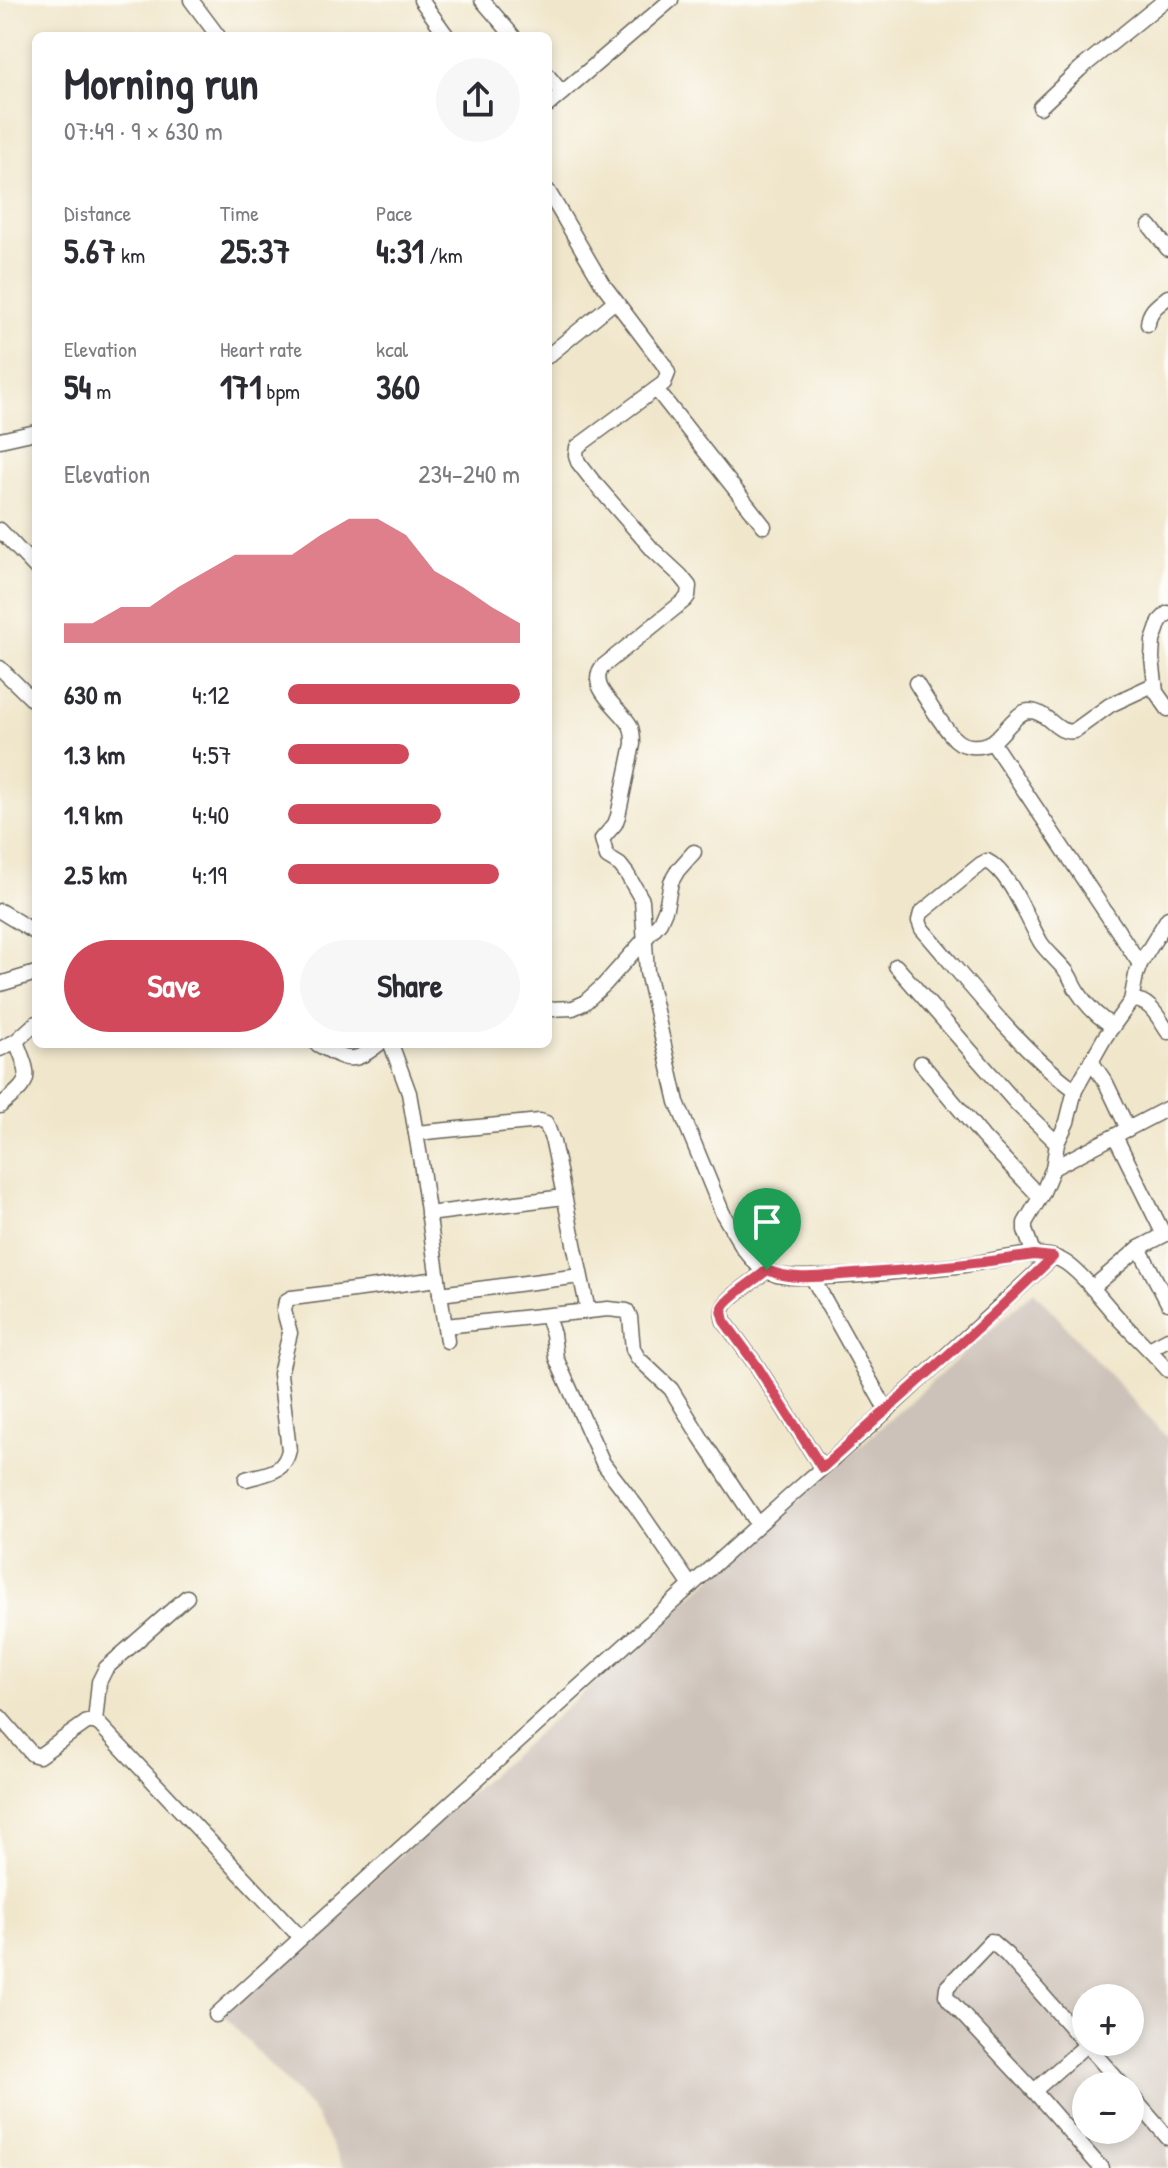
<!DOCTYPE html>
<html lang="en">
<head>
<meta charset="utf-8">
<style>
	body { margin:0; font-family:"Patrick Hand",sans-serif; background:#f7f7f7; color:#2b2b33; height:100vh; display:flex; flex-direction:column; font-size:30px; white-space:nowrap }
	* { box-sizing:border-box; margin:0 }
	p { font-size:26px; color:#7c7c81 }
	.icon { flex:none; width:44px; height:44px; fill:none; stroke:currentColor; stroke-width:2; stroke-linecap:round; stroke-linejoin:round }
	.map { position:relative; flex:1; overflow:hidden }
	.panel { position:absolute; left:32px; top:32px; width:520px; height:1016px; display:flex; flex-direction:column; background:#fff; border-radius:12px; box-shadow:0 4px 12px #0003 }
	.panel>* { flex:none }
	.controls { position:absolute; left:1072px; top:1984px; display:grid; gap:16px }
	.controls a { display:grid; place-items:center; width:72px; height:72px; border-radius:50%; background:#fff; box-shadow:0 4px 12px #0003; font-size:40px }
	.pin { position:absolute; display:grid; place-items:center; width:68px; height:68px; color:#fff; margin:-82px -34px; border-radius:50% 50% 50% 0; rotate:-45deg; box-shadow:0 0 8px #0007 }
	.pin .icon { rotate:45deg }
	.round { display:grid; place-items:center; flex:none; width:84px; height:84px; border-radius:42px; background:#f7f7f7 }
	.headline { display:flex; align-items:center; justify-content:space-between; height:136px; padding:0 32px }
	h1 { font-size:44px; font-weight:700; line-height:60px }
	.stats { display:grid; grid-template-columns:repeat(3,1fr); gap:12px; height:136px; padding:8px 32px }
	.stats div { display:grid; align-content:center }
	.stats b { font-size:34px; font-weight:700 }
	.stats small { font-size:22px; font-weight:400 }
	.stats p { font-size:22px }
	.chart { height:224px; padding:16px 32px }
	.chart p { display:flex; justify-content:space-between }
	.chart svg { width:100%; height:144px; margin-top:8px; fill:#d1495b; opacity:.7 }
	.cta { display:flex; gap:16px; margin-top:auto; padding:16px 32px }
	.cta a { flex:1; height:92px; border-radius:48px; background:#d1495b; color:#fff; font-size:32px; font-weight:700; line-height:92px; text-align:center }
	.cta a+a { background:#f7f7f7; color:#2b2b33 }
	ul { padding:0 32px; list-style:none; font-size:26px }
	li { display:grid; grid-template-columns:128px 96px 1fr; align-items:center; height:60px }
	li i { height:20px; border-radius:10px; background:#d1495b }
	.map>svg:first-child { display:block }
	.industrial { fill:#cdc2b9; fill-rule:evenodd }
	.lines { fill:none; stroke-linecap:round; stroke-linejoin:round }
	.minor-casing { stroke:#666359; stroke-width:17 }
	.minor { stroke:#fff; stroke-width:14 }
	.route-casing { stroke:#fff; stroke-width:16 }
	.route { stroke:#d1495b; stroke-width:10 }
</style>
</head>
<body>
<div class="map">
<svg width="1168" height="2168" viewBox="0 0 1168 2168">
	<rect width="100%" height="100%" fill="#fdfcf7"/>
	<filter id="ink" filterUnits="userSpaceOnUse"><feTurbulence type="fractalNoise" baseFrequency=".0125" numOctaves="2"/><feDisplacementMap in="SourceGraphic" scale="16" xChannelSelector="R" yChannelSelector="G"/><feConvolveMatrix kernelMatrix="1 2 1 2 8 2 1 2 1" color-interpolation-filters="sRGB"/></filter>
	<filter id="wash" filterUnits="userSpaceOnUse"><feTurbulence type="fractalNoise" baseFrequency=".006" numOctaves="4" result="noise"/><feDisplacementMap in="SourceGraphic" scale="32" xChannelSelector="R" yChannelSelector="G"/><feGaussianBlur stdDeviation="1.8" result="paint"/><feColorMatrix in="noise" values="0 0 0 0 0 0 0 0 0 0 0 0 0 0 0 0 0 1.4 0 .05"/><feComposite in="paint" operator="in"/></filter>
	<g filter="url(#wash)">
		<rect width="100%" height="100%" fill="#f0e6cb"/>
		<!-- industrial -->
		<path class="industrial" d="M1034 1291 1168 1439V2168H344L314 2112 222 2014ZM1086 1998H1130V2042H1086ZM1086 2086H1130V2130H1086Z"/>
	</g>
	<g filter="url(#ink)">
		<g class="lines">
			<!-- minor casing -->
			<g class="minor-casing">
				<g id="minor">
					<polyline points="191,0 218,36"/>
					<polyline points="421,0 447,36"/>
					<polyline points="482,0 513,36"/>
					<polyline points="548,76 562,93"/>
					<polyline points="548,105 671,0"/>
					<polyline points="1040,107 1080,69 1165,0"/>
					<path d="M548 191 602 283 664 365 668 373 664 383 577 447 576 455 578 462 592 480 653 550 681 576 689 586 688 596 685 600 602 667C587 688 620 708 630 725 633 731 633 738 633 744L618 816 615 824 602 839 607 857 620 865 627 874 642 900 647 972 677 1102 723 1214 743 1248 759 1267 777 1275 793 1277C850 1278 908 1271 964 1265 992 1262 1036 1247 1061 1260 1081 1270 1105 1305 1121 1321 1137 1338 1153 1353 1168 1370"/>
					<polyline points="1150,226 1168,249"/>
					<path d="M1148 324C1149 310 1158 305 1168 297"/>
					<polyline points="548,356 615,301"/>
					<polyline points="656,389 764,526"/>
					<polyline points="0,440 36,432"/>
					<polyline points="0,530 36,568"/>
					<polyline points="1168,613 1160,621 1153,641 1152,658 1156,692 1168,709"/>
					<polyline points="0,668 36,703"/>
					<path d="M916 683C925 697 945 731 956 740 965 748 981 748 992 742 998 738 1004 730 1010 724 1016 718 1021 711 1030 711 1049 712 1056 735 1074 731L1110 705 1155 684"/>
					<polyline points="992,742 1140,964"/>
					<polyline points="0,911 36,933"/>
					<polyline points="896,966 1017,1104 1057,1143"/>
					<polyline points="0,984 36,973"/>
					<path d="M1131 1001C1149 997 1159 1019 1168 1032"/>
					<polyline points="548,1009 573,1008 584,1003 604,985 660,922 666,908 671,882 678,870 694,852"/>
					<path d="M317 1044C347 1060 351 1066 379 1044"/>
					<polyline points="391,1044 409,1093 421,1163 447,1341"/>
					<polyline points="0,1049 16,1041 36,1023"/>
					<polyline points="1091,1061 1106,1083 1128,1129"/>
					<polyline points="921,1063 983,1137 1040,1197"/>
					<path d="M1075 1090C1016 1046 970 984 922 929L919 921 921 913 981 864 987 861C1010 872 1028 921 1041 943 1048 953 1058 961 1066 971 1071 977 1073 985 1078 992 1087 1006 1099 1018 1113 1026"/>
					<path d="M0 1106C33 1079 31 1080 16 1041"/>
					<polyline points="416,1133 540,1121 546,1123 553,1142 588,1311"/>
					<polyline points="1115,1136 1164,1235"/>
					<polyline points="1053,1168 1168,1108"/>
					<polyline points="428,1214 564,1197"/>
					<polyline points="1139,1248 1168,1303"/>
					<polyline points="1034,1255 1025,1230 1025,1223 1042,1194 1053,1168 1057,1143 1067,1122 1075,1090 1105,1037 1131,1001 1136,975 1140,964 1168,918"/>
					<path d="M767 1270C757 1279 729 1296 724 1307 721 1313 723 1315 724 1321L757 1366 822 1468"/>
					<polyline points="812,1277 887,1411"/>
					<polyline points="1092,1288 1139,1248 1168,1233"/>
					<polyline points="440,1294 580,1276"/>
					<polyline points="547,1317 553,1334 556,1358 603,1463 636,1506 691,1586"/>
					<polyline points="445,1326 608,1309 627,1311 630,1317 633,1349 638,1358 671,1389 701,1438 758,1524"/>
					<polyline points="1149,1349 1168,1339"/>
					<path d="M246 1479C266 1473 284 1474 289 1450L280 1374 290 1333 284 1311 286 1301 291 1298 300 1297 438 1279"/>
					<polyline points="0,1717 32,1754 39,1756 87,1722 95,1722 100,1725 300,1937"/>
					<polyline points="95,1722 99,1682 106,1668 187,1597"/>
					<polyline points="216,2015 788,1498 870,1426 1053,1257"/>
					<polyline points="1034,2091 1087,2044"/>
					<polyline points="1130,2094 1168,2138"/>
					<polyline points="1101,2168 1034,2091 949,2000 946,1995 947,1987 991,1941 1007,1955 1123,2086"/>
				</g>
			</g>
			<!-- minor -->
			<use href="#minor" class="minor"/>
		</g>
	</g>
	<g class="lines" filter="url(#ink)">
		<!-- route casing -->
		<g class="route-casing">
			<path id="route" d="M1034 1255 1053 1257 988 1319 822 1468 757 1366 724 1321C723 1315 721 1313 723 1307 729 1296 757 1279 767 1270 794 1282 825 1276 854 1274 914 1270 974 1264 1034 1255Z"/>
		</g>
		<!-- route -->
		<use href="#route" class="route"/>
	</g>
</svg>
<div class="controls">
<a>+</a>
<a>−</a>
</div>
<div class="pin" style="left:767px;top:1270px;background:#1e9e55"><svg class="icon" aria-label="arrive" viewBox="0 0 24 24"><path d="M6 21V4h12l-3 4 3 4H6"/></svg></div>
<section class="panel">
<div class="headline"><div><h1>Morning run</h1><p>07:49 · 9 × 630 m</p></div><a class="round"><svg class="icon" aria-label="share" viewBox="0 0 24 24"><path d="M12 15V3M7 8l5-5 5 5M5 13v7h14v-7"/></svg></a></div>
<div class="stats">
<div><p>Distance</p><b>5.67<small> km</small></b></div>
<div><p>Time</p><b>25:37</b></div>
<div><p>Pace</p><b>4:31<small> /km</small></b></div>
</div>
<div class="stats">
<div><p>Elevation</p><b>54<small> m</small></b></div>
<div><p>Heart rate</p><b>171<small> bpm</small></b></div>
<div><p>kcal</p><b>360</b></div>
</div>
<div class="chart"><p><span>Elevation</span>234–240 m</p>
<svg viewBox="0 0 160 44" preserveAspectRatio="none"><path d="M0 44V38L10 38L20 33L30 33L40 27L50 22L60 17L70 17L80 17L90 11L100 6L110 6L120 11L130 22L140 27L150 33L160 38V44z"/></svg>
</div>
<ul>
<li><b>630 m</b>4:12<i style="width:100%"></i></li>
<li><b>1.3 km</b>4:57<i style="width:52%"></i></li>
<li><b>1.9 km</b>4:40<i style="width:66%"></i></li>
<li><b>2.5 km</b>4:19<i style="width:91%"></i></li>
</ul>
<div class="cta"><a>Save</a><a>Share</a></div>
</section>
</div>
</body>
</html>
